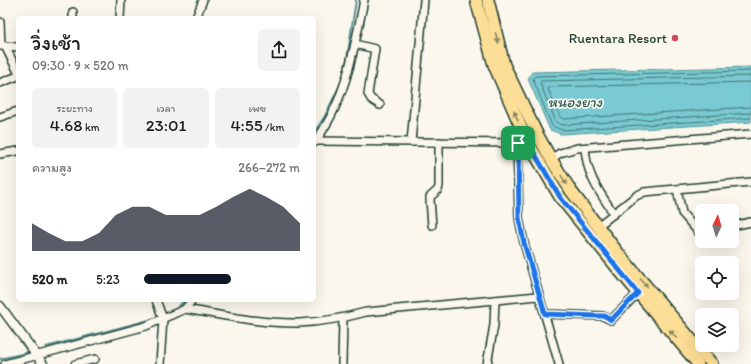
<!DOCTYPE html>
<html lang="th">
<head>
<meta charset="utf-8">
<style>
	body { margin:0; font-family:Itim,"Playpen Sans Thai",sans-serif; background:#f2f2f2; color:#202124; height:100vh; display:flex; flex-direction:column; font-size:15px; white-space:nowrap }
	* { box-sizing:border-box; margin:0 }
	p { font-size:13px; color:#757577 }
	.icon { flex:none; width:22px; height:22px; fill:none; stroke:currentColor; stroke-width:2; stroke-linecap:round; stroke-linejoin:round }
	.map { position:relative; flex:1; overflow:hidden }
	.sheet { position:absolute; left:16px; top:16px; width:300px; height:286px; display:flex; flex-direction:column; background:#fff; border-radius:6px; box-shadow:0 4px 16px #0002 }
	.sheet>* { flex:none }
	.needle { width:26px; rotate:4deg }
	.fabs { position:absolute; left:695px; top:204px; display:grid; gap:8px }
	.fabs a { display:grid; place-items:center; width:44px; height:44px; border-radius:6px; background:#fff; box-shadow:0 4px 16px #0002; font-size:20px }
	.pin { position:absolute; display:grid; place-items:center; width:34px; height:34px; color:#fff; margin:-17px; border-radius:8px; box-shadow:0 2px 6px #0006 }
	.round { display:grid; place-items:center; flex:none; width:42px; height:42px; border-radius:6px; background:#f2f2f2 }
	.overview { display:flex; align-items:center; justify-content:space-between; height:68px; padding:0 16px }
	h1 { font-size:22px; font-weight:600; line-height:30px }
	.stats { display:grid; grid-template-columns:repeat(3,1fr); gap:6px; height:68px; padding:4px 16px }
	.stats div { display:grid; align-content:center; border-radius:6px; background:#f2f2f2; text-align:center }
	.stats b { font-size:17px; font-weight:600 }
	.stats small { font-size:11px; font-weight:400 }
	.stats p { font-size:11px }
	.chart { height:112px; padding:8px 16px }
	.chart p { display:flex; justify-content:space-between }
	.chart svg { width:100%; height:72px; margin-top:4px; fill:#111827; opacity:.7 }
	ul { padding:0 16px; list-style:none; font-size:13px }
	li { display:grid; grid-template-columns:64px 48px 1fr; align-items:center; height:30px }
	li i { height:10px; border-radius:5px; background:#111827 }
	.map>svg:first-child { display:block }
	.water { fill:#79cad2; stroke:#559293 }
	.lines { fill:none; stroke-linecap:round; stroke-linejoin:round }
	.shore { stroke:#437573; stroke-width:1 }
	.stream { stroke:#559293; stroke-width:2 }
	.minor-casing { stroke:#1f3d34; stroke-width:10 }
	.tertiary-casing { stroke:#1f3d34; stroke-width:11 }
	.primary-casing { stroke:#1f3d34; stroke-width:14 }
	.minor { stroke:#fbf7ec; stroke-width:7 }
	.tertiary { stroke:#fbf7ec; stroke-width:8 }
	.primary { stroke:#fdde96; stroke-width:11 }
	.oneway { fill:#838560 }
	.route-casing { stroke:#fff; stroke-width:8 }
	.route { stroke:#1a73e8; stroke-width:5 }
	.poi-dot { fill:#d1495b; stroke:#fbf7ec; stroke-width:1.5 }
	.labels { text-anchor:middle; stroke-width:3.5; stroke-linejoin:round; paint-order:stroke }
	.poi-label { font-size:14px; fill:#1f3d34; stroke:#fbf7ec; text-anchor:end }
	.water-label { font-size:15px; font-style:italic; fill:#36605c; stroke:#fbf7ec }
</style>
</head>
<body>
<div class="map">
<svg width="751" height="364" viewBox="0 0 751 364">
	<rect width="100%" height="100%" fill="#fbf7ec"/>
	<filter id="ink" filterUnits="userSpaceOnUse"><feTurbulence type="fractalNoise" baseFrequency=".025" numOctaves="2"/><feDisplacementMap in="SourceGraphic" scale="8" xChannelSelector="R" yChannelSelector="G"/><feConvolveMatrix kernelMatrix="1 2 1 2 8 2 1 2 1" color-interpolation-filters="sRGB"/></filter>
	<g filter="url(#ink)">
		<!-- water -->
		<polygon class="water" points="751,67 751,122 561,134 550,130 528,79 532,72"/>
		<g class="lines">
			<!-- shore -->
			<g class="shore">
				<polyline points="751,71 535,76 533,79 552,126 562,130 751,118"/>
				<polyline points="751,76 541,81 540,83 556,122 562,125 751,113"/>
				<polyline points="751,82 550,87 548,89 560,117 563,119 751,107"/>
			</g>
			<!-- stream -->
			<g class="stream">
				<polyline points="342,81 347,59 356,0"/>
				<polyline points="314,133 325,116 340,85"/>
				<polyline points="174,311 185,300"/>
				<polyline points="46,347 153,319"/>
				<polyline points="0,359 30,352"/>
			</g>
			<!-- minor casing -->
			<g class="minor-casing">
				<g id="minor">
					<polyline points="73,18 73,12"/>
					<polyline points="120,18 121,0"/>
					<polyline points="196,18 203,0"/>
					<polyline points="0,22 1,46"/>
					<polyline points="355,44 375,49 368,94 371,99 380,105"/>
					<polyline points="2,46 18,47"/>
					<polyline points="5,46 18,72"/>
					<polyline points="0,83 18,76"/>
					<polyline points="0,117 18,111"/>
					<polyline points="314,141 517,143 521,141"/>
					<polyline points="411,142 424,0"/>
					<path d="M314 143C346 102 354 49 364 0"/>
					<polyline points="517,143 519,218 524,243 559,364"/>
					<path d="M585 148C587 176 598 190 614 214"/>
					<polyline points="0,154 18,151"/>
					<polyline points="551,159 560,153 577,148 751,134"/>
					<polyline points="677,189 682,213 700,234 702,234"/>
					<polyline points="432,225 430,200 430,197 438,190 439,186 439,142"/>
					<polyline points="598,226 636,196 644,192 751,182"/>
					<polyline points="732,226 751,222"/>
					<polyline points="156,300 163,319 160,364"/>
					<path d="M185 309C222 315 261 324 299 323 321 322 344 318 366 312L538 296"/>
					<polyline points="545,314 603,316 611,320 638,293"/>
					<polyline points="5,364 146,326 185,309 192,300"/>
					<polyline points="75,364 95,359"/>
					<polyline points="342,364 343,318"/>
					<polyline points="487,364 494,325 495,300"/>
				</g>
			</g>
			<!-- tertiary casing -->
			<g class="tertiary-casing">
				<polyline id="tertiary" points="0,306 43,364"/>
			</g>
			<!-- primary casing -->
			<g class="primary-casing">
				<g id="primary">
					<polyline points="476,0 494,65 526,139 560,197 619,270 698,364"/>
					<polyline points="488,0 504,65 537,134 551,159 571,191 619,254 712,364"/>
				</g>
			</g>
			<!-- minor -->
			<use href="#minor" class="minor"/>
			<!-- tertiary -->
			<use href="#tertiary" class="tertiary"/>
			<!-- primary -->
			<use href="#primary" class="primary"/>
		</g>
		<!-- one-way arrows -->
		<defs><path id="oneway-solid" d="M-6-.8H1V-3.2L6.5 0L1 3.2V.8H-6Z"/></defs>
		<g class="oneway">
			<use href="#oneway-solid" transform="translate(497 38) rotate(74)"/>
			<use href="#oneway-solid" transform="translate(516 116) rotate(-114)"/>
			<use href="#oneway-solid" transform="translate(564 180) rotate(58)"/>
			<use href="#oneway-solid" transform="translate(644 283) rotate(50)"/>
			<use href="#oneway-solid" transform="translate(673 334) rotate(-130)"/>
		</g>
	</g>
	<g class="lines" filter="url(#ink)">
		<!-- route casing -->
		<g class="route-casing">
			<polygon id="route" points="526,139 560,197 638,293 611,320 605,316 596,316 545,314 524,243 519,218 518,143"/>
		</g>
		<!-- route -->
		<use href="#route" class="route"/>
	</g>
	<!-- markers -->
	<circle class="poi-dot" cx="675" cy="38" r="4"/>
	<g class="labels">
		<!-- poi labels -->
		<g class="poi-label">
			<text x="667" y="43">Ruentara Resort</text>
		</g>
		<!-- water labels -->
		<g class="water-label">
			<text x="575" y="107">หนองยาง</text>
		</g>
	</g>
</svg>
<div class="fabs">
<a><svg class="needle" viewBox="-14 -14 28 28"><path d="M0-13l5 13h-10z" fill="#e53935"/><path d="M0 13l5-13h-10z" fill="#757577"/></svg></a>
<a><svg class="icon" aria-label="locate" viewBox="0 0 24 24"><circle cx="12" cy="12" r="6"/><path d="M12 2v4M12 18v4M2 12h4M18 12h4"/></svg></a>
<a><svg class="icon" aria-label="layers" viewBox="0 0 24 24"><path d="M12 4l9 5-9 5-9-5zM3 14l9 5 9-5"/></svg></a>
</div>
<div class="pin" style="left:518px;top:143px;background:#1e9e55"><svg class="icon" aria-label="arrive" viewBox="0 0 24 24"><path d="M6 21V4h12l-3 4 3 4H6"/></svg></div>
<section class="sheet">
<div class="overview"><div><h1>วิ่งเช้า</h1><p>09:30 · 9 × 520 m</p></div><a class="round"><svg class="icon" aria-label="share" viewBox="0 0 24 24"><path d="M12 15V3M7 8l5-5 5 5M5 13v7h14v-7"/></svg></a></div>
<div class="stats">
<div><p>ระยะทาง</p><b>4.68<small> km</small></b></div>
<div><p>เวลา</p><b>23:01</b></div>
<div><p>เพซ</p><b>4:55<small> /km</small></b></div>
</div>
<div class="chart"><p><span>ความสูง</span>266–272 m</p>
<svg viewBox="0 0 160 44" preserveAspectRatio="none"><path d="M0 44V27L10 33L20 38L30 38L40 33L50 22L60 17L70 17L80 22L90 22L100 22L110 17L120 11L130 6L140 11L150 17L160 27V44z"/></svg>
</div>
<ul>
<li><b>520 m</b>5:23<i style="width:56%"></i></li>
</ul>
</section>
</div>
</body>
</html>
